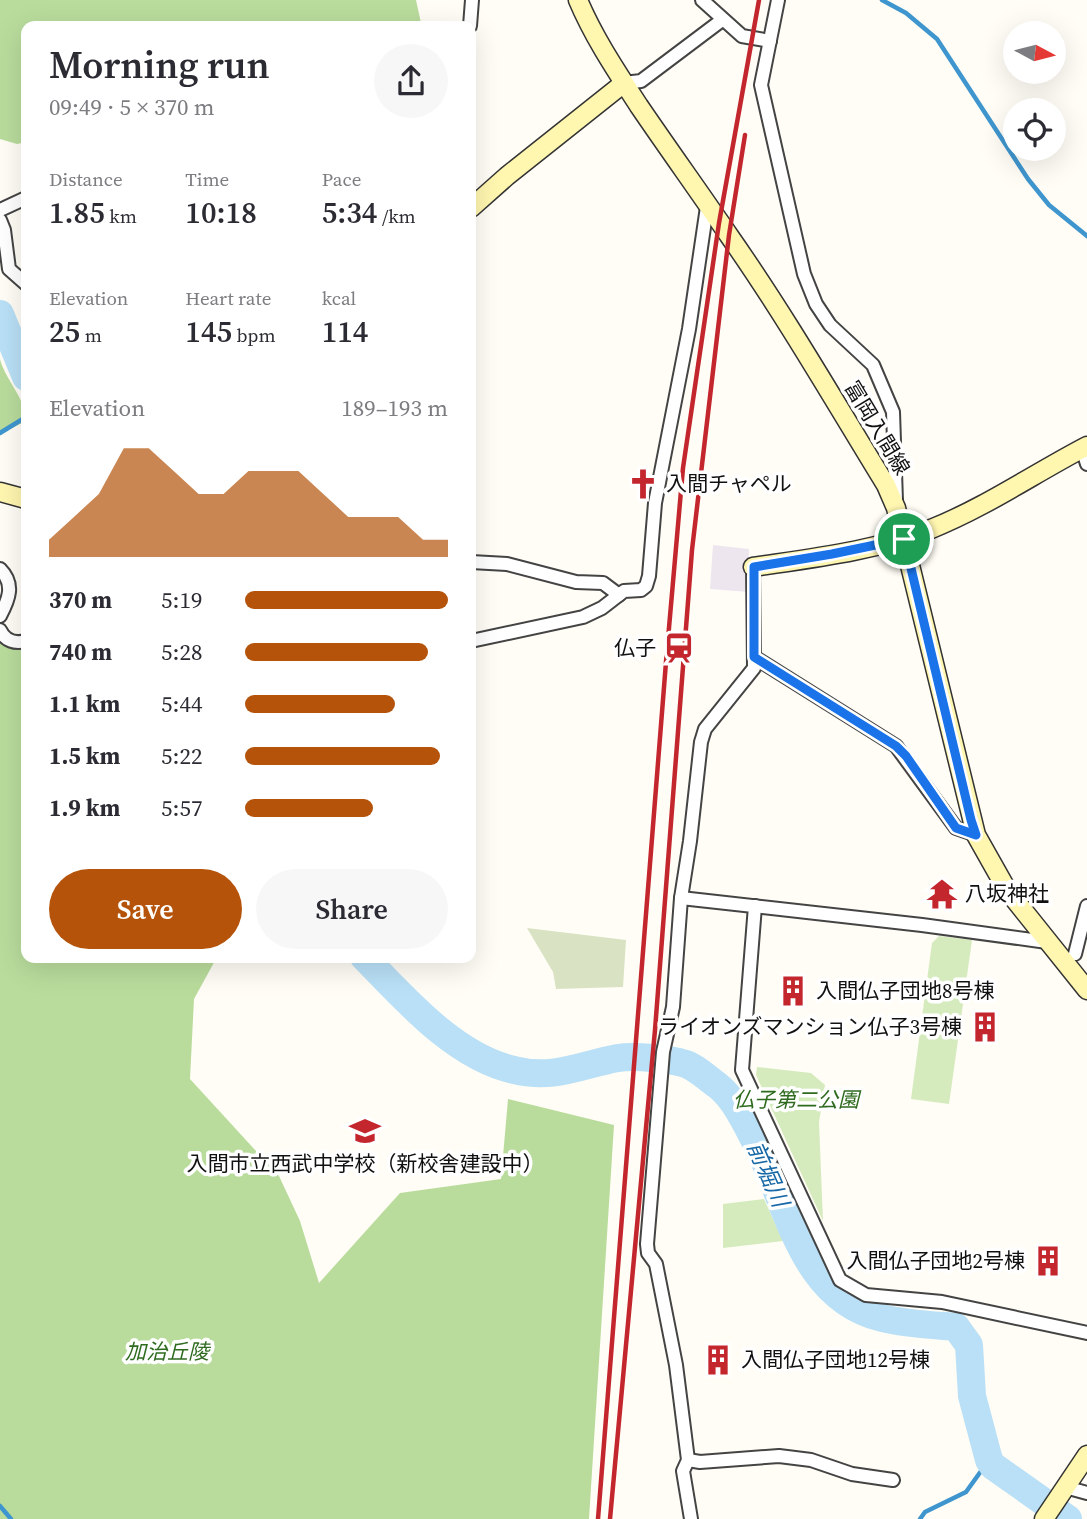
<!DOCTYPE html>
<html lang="en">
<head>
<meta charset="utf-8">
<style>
	body { margin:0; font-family:"Source Serif 4","Noto Sans JP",serif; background:#f7f7f7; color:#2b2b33; height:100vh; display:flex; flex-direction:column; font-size:26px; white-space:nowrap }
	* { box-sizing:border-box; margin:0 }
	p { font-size:23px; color:#7c7c81 }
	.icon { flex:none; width:38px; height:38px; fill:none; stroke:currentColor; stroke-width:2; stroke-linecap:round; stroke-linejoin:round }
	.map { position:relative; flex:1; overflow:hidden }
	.panel { position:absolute; left:21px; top:21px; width:455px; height:942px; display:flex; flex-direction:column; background:#fff; border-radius:14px; box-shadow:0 7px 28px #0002 }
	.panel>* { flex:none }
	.needle { width:46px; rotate:97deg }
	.controls { position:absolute; left:1003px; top:21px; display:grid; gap:14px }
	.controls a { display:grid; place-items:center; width:63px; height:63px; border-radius:50%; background:#fff; box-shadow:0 7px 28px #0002; font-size:35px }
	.pin { position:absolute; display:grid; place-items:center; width:60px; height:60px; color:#fff; margin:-30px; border:4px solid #fff; border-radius:50%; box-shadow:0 2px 7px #0007 }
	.round { display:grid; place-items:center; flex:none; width:74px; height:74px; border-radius:37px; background:#f7f7f7 }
	.headline { display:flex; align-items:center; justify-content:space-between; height:119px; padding:0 28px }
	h1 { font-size:38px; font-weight:600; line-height:52px }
	.stats { display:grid; grid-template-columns:repeat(3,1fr); gap:10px; height:119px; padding:7px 28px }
	.stats div { display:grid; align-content:center }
	.stats b { font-size:30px; font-weight:600 }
	.stats small { font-size:19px; font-weight:400 }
	.stats p { font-size:19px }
	.chart { height:196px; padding:14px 28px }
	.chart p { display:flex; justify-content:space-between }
	.chart svg { width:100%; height:126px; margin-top:7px; fill:#b45309; opacity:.7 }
	.primary-button { display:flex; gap:14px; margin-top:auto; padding:14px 28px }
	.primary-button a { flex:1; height:80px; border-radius:42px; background:#b45309; color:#fff; font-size:28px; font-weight:600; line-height:80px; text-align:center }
	.primary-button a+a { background:#f7f7f7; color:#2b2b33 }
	ul { padding:0 28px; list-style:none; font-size:23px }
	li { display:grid; grid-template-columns:112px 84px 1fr; align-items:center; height:52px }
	li i { height:18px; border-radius:9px; background:#b45309 }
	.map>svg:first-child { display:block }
	.industrial { fill:#eee6ef }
	.green { fill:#d5ebbd }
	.forest { fill:#b9dc9c }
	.cemetery { fill:#d9e3c4 }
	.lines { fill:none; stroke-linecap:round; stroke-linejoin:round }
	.stream { stroke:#3f96cf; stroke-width:4.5 }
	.river { stroke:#b9e0f7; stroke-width:28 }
	.street-casing { stroke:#444; stroke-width:16 }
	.secondary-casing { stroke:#333; stroke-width:21 }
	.street { stroke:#fff; stroke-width:12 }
	.secondary { stroke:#fff6b0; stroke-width:18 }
	.rail { stroke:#c4262e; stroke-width:4.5 }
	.route-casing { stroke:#fff; stroke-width:14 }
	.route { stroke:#1a73e8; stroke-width:9 }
	.labels { text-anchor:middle; stroke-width:7; stroke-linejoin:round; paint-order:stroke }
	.street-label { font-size:21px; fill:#111; stroke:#fff }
	.poi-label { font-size:21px; fill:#111; stroke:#fff; text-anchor:start }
	.park-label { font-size:21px; font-style:italic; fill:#2f6b1f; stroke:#fff }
	.water-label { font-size:23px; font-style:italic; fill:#1768a6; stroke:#fff }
</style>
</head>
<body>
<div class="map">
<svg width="1087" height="1519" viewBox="0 0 1087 1519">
	<rect width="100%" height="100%" fill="#fffdf5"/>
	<!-- industrial -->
	<polygon class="industrial" points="713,545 749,549 748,592 710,589"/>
	<!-- green -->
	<g class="green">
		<polygon points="939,936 972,940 949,1104 911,1099 932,943"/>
		<polygon points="757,1067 811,1073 825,1085 819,1122 823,1221 756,1075"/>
		<polygon points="764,1199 783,1241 723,1248 723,1204"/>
	</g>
	<!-- forest -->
	<g class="forest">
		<polygon points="0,0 416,0 421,23 421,26 26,26 26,142 17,144 0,139"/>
		<path d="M0 359C5 380 26 398 26 421L0 434Z"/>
		<polygon points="26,635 26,957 217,957 194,999 190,1079 279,1176 300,1221 319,1283 400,1193 501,1179 508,1099 614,1125 589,1519 0,1519 0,637"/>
	</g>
	<!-- cemetery -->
	<polygon class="cemetery" points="527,928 626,940 623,987 556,989 553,972"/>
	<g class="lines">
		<!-- stream -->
		<g class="stream">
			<polyline points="882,0 906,13 937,39 1028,179 1049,205 1087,236"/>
			<polyline points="0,433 26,417"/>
			<polyline points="0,1506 11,1519"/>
			<polyline points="920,1519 925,1512 966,1492 989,1460"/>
		</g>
		<!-- river -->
		<g class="river">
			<polyline points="0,314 26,377"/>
			<path d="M364 957C405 999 455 1057 514 1070 554 1080 580 1065 618 1058 635 1055 670 1059 686 1064 697 1068 707 1078 717 1085 734 1098 745 1122 755 1141 789 1205 800 1298 882 1318 906 1324 931 1325 956 1327L969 1345 972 1396 989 1460 993 1466 1068 1519"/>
		</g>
		<!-- street casing -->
		<g class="street-casing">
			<g id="street">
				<polyline points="702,0 742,36 770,41"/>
				<polyline points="778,0 761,85 804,274 816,304 830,325 873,365 893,412 896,501"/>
				<polyline points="470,26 472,0"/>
				<polyline points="624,83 641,81 722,20"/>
				<polyline points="0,210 26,198"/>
				<polyline points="0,220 4,230 9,269 26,284"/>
				<polyline points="1082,448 1087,464"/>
				<polyline points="471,562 507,564 576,582 603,583 619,595"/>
				<path d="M0 569C15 584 9 599 0 616"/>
				<path d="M0 630C5 641 15 644 26 641"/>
				<polyline points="471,641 583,617 602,608 624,591 641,590 646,586 649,576 655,503 689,329 707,207"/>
				<polyline points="754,657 896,746 956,828 976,835"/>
				<polyline points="681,898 922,925 1047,942"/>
				<polyline points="755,906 742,1070 840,1280 866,1295 942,1302 1087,1333"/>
				<polyline points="1075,954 1087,906"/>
				<polyline points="688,1460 700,1462 779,1456 811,1460 852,1474 893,1480"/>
				<polyline points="1065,1487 1087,1493"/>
				<polyline points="691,1519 683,1471 688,1460 676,1365 656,1264 648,1253 647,1244 663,1052 673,1007 681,898 690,841 701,742 705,729 754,668 753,567"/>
			</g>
		</g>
		<!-- secondary casing -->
		<g class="secondary-casing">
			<g id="secondary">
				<path d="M578 0C594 38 617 72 639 106 669 150 700 193 730 237 786 317 835 402 886 485L896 508 976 835 1007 890 1087 990"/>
				<polyline points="471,208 507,176 624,83"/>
				<polyline points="0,492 26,499"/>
				<path d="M753 567C813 558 875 551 931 529 986 507 1035 473 1087 446"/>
				<polyline points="1044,1519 1087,1455"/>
			</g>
		</g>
		<!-- street -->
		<use href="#street" class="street"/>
		<!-- secondary -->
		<use href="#secondary" class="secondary"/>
		<!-- rail -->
		<g class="rail">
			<polyline points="598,1519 666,662 683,468 719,223 759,0"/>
			<polyline points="610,1519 655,1030 692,550 729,235 745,135"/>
		</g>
	</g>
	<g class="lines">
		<!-- route casing -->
		<g class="route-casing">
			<polygon id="route" points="904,539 971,820 976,835 956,828 906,756 896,746 754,657 754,567 832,554"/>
		</g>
		<!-- route -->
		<use href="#route" class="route"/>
	</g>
	<!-- icons -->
	<defs>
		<g id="church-bare" transform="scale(2.415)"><path d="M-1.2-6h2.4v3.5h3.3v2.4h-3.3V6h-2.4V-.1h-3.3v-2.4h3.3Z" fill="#c4262e" stroke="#fff" stroke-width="2.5" paint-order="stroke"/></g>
		<g id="station-bare" transform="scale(2.415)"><path d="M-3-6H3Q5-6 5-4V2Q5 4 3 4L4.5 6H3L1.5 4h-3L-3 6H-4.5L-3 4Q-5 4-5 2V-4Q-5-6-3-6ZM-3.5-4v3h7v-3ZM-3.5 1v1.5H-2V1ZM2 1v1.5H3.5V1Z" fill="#c4262e" stroke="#fff" stroke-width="2.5" paint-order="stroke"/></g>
		<g id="temple-bare" transform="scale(2.415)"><path d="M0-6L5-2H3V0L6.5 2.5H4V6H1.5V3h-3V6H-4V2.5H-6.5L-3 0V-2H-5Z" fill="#c4262e" stroke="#fff" stroke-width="2.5" paint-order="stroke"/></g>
		<g id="building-bare" transform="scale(2.415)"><path d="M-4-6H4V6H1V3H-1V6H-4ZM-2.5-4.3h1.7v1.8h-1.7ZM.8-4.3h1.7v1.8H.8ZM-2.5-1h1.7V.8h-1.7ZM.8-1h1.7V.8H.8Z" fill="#c4262e" stroke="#fff" stroke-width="2.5" paint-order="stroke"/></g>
		<g id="school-bare" transform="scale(2.415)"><path d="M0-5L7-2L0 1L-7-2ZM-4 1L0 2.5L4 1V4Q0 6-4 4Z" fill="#c4262e" stroke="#fff" stroke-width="2.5" paint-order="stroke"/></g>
	</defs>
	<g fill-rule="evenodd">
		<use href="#church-bare" x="643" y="484"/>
		<use href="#station-bare" x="679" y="648"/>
		<use href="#temple-bare" x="942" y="894"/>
		<use href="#building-bare" x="793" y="991"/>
		<use href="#building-bare" x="985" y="1027"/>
		<use href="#school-bare" x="365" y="1131"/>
		<use href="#building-bare" x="1048" y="1261"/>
		<use href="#building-bare" x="718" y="1360"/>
	</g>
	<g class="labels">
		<!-- street labels -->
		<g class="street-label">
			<text transform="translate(877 428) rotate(59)" y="7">富岡入間線</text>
		</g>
		<!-- poi labels -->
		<g class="poi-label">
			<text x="666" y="491">入間チャペル</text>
			<text x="656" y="655" text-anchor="end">仏子</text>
			<text x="965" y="901">八坂神社</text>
			<text x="816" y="998">入間仏子団地8号棟</text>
			<text x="962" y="1034" text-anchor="end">ライオンズマンション仏子3号棟</text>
			<text x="365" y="1171" text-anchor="middle">入間市立西武中学校（新校舎建設中）</text>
			<text x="1025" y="1268" text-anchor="end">入間仏子団地2号棟</text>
			<text x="741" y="1367">入間仏子団地12号棟</text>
		</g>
		<!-- park labels -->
		<g class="park-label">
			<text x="796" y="1107">仏子第二公園</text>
			<text x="167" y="1359">加治丘陵</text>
		</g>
		<!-- water labels -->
		<g class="water-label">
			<text transform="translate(768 1174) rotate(66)" y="8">前堀川</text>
		</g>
	</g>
</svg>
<div class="controls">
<a><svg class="needle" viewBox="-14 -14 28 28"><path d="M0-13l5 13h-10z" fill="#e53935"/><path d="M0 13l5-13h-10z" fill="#7c7c81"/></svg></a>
<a><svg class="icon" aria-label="locate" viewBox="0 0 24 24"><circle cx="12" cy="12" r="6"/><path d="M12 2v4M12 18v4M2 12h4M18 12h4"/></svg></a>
</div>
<div class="pin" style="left:904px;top:539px;background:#1e9e55"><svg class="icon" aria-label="arrive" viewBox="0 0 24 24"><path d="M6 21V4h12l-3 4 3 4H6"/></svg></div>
<section class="panel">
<div class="headline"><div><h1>Morning run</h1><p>09:49 · 5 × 370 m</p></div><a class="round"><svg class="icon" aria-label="share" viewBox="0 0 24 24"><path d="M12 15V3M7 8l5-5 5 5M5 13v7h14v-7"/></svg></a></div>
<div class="stats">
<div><p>Distance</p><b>1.85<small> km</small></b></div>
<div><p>Time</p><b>10:18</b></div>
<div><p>Pace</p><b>5:34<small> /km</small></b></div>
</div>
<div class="stats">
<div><p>Elevation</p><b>25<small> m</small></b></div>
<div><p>Heart rate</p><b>145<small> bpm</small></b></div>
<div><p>kcal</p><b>114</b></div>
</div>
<div class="chart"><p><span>Elevation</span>189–193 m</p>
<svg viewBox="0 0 160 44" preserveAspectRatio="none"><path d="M0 44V38L10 30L20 22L30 6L40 6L50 14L60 22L70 22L80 14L90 14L100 14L110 22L120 30L130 30L140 30L150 38L160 38V44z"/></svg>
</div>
<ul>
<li><b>370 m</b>5:19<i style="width:100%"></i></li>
<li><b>740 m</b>5:28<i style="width:90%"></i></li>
<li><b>1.1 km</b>5:44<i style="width:74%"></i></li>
<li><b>1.5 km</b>5:22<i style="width:96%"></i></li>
<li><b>1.9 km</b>5:57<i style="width:63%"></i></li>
</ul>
<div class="primary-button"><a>Save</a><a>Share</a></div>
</section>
</div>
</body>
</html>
